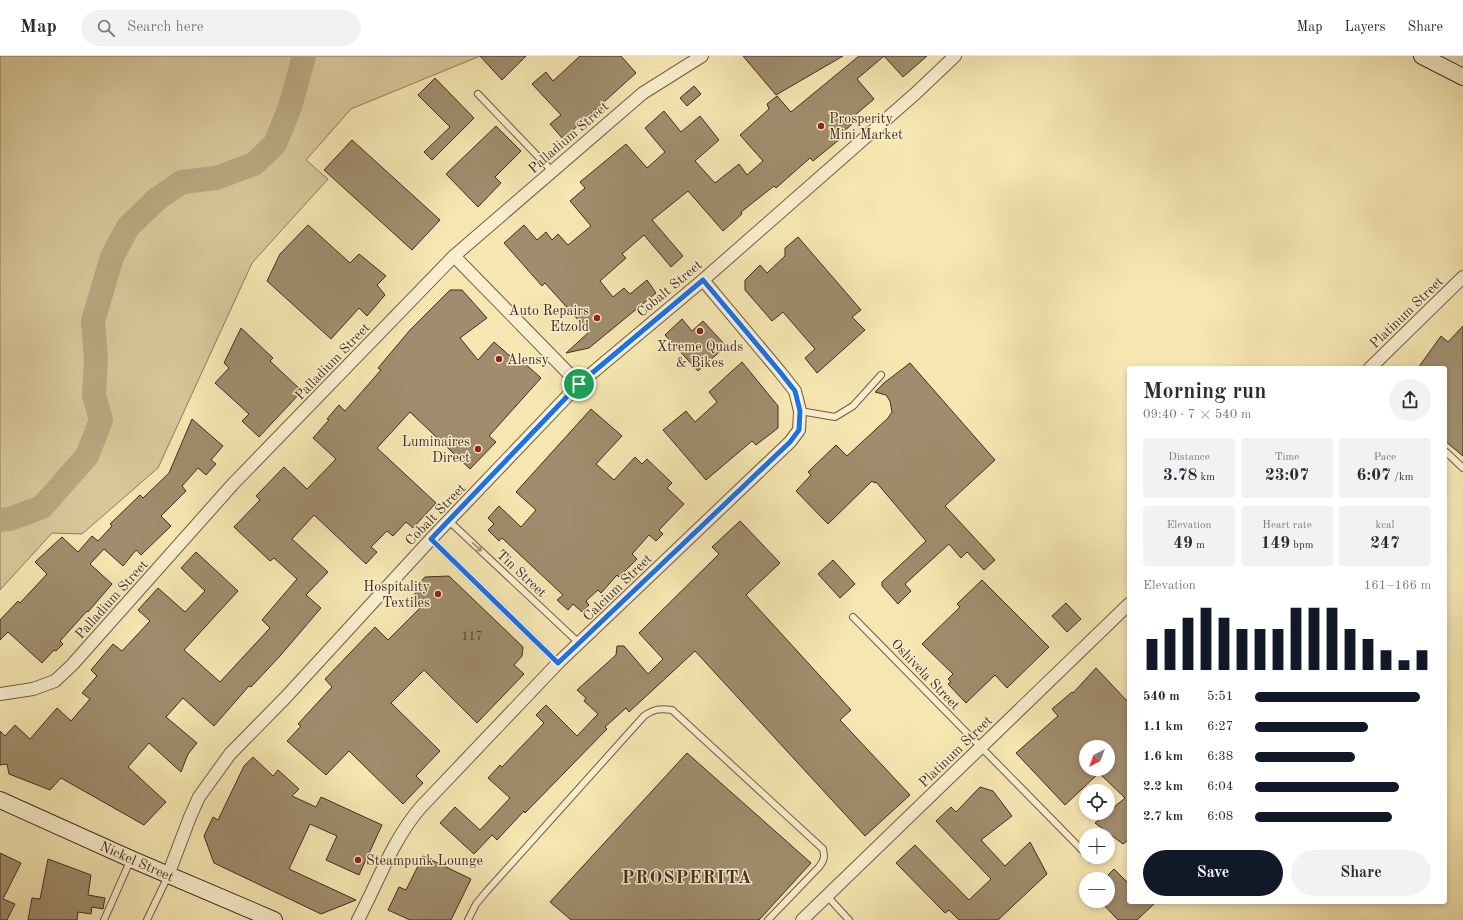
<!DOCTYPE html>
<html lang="en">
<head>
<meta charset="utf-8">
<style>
	body { margin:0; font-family:"Old Standard TT",serif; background:#f2f2f3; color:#2b2b33; height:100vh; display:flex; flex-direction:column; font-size:15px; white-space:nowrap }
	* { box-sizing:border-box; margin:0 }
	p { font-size:13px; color:#7c7c81 }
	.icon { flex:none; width:22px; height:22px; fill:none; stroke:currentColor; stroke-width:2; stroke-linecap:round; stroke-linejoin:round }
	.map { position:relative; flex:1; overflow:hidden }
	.sheet { position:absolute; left:1127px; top:310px; width:320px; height:538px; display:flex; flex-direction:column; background:#fff; border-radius:4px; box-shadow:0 2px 6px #0003 }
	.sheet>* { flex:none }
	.needle { width:26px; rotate:221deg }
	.controls { position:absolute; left:1079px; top:684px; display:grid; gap:8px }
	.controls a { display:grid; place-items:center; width:36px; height:36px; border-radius:50%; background:#fff; box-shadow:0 2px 6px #0003; font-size:20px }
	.pin { position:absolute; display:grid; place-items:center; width:34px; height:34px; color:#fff; margin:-17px; border:2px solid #fff; border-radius:50%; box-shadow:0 1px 4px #0007 }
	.round { display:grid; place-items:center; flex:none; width:42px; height:42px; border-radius:21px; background:#f2f2f3 }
	.headline { display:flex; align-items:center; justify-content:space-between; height:68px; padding:0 16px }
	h1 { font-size:22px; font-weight:700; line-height:30px }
	.stats { display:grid; grid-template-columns:repeat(3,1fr); gap:6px; height:68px; padding:4px 16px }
	.stats div { display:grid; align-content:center; border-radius:4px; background:#f2f2f3; text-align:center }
	.stats b { font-size:17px; font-weight:700 }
	.stats small { font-size:11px; font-weight:400 }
	.stats p { font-size:11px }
	.chart { height:112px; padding:8px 16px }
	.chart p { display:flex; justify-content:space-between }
	.chart svg { width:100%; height:72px; margin-top:4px; stroke:#111827; stroke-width:6 }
	.button { display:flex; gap:8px; margin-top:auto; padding:8px 16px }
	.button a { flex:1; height:46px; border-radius:24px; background:#111827; color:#fff; font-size:16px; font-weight:700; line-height:46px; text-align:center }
	.button a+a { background:#f2f2f3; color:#2b2b33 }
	ul { padding:0 16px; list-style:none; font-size:13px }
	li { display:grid; grid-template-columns:64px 48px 1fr; align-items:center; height:30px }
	li i { height:10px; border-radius:5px; background:#111827 }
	header { display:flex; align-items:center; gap:24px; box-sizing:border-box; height:56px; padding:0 20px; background:#fff; border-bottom:1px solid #e1e1e2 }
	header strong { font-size:19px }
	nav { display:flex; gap:22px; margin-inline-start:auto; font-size:14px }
	.search { width:280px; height:36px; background:#f2f2f3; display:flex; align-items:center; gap:10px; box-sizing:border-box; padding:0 14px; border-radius:22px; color:#7c7c81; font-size:15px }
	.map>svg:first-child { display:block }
	.green { fill:#d8c79a; stroke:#8e7a5e }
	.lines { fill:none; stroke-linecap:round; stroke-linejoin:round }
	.river { stroke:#b9a781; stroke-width:24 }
	.building { fill:#a08d6d; stroke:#432c22; fill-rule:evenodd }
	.lane-casing { stroke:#705b46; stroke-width:8 }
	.street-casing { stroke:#705b46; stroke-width:14 }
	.secondary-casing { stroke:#432c22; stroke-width:18 }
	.lane { stroke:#f9efcd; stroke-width:6 }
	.street { stroke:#f9efcd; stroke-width:12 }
	.secondary { stroke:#f9efcd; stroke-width:16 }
	.oneway { stroke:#9e8e78 }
	.route-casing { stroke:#fff; stroke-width:8 }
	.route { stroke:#1a73e8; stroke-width:5 }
	.poi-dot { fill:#8f2418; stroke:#f9efcd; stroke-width:1.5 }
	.labels { text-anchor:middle; stroke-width:3; stroke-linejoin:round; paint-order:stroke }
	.number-label { font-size:12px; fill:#5a4435 }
	.poi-label { font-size:14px; fill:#432c22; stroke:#f9efcd; text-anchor:start }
	.street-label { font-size:14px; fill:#432c22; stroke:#f9efcd }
	.district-label { font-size:18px; font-weight:bold; letter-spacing:1px; fill:#432c22; stroke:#f9efcd }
</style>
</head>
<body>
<header>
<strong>Map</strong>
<div class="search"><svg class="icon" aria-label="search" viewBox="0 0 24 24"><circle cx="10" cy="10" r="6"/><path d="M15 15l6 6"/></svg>Search here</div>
<nav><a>Map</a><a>Layers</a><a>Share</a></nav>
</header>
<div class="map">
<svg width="1463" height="864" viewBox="0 0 1463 864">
	<rect width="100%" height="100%" fill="#f6e7b2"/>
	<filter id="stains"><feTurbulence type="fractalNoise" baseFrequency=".005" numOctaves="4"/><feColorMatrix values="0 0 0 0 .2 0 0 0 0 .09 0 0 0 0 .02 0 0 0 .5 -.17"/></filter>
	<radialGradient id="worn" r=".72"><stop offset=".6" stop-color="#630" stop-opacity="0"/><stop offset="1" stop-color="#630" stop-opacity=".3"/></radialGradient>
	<!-- green -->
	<polygon class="green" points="0,0 480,0 351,53 306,104 328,123 252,207 158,412 82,478 52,477 0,534"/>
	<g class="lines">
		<!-- river -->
		<polyline class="river" points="0,464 10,463 42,451 87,400 101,364 94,339 96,303 93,265 112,201 128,171 157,143 182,126 216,122 254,108 275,88 290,51 304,0"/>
	</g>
	<!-- building -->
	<g class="building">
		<polygon points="480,0 526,0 502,24"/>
		<polygon points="580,0 621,0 636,17 563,83 550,68 561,59 532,28 546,16 553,25"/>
		<polygon points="743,0 843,0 776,39"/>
		<polygon points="859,0 927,0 903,21 884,0 857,23 874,43 854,60 857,64 838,80 840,83 813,105 810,102 776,132 774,130 741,156 742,158 723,175 688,135 652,164 683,200 671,211 644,179 622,198 626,202 600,225 613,241 624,232 630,238 647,224 656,237 589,292 566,297 589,276 545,227 542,230 504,187 524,169 537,184 546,176 552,184 558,178 568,189 591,170 570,145 585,132 580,126 626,88 647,112 665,96 645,72 664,55 681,76 700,60 719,84 695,105 715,127 739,108 747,119 763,105 740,79 769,53 767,48 777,40 791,56"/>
		<polygon points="435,22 474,62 432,104 424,96 450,71 418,39"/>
		<polygon points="694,30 701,38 687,50 680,42"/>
		<polygon points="496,70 521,95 495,121 501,127 478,151 446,118"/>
		<polygon points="352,84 440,164 412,194 324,114"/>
		<polygon points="308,169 350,207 359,198 386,220 377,229 385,239 367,260 359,252 331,283 267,225 280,198"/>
		<polygon points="798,181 861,254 852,261 865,274 817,317 805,302 815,293 783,256 772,265 745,234 745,224 760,209 767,217 785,200 785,192"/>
		<polygon points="450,234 462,234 487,262 460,282 478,304 494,286 518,307 521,304 541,322 489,380 496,386 470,413 410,356 377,392 436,447 413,472 406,466 393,480 387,475 371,491 377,496 366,508 314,459 292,483 328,516 306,539 321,552 280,600 251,631 249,630 214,670 183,642 166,661 197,687 188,698 181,716 149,687 128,711 166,746 144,769 61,722 50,734 9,718 7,708 0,709 0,675 5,680 15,669 30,683 57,652 71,665 90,643 82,637 97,620 91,614 113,588 122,595 150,565 138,554 158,532 185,556 205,535 181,512 196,496 238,535 184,594 220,626 270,572 262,564 297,523 274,502 270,505 234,471 260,444 256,440 284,411 307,433 336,403 313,382 329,364 327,363 339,349 345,355 381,314 378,312 410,274"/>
		<polygon points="682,263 692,275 703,265 726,290 698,315 665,279"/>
		<polygon points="1463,270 1463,400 1445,385 1445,312 1418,312 1441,280 1448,286"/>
		<polygon points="241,272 273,302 270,305 302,335 259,381 242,365 249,358 215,327 229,312 224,307"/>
		<polygon points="742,306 778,350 778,372 756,389 752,385 706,424 663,374 686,355 695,366 717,346 709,336"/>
		<polygon points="910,307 995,404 945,450 995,504 984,514 967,496 961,502 949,488 905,528 911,535 898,548 882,530 882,526 926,485 876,426 874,427 872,425 828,468 796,435 811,419 808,416 836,389 847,400 888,362 892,356 890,345 886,339 875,336 884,327"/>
		<polygon points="591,353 622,380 596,408 614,424 635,401 642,408 647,403 672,427 667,432 684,448 659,474 663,478 656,485 649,479 632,498 637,503 619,521 617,519 601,537 598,534 586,545 589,549 582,556 573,548 568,554 557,544 563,539 502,482 499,485 488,474 494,468 488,462 499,450 521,471 536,454 516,436"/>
		<polygon points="192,363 223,390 211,404 216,408 206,419 198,412 182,430 186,435 161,460 171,470 141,499 136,494 123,510 104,493 90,508 112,528 88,556 87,555 60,585 63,588 56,595 54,594 42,607 8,576 0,584 0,564 18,545 20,547 47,518 35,506 62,481 78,496 92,480 98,485 112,470 110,468 140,439 143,442 169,417"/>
		<polygon points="740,465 780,507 746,539 851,654 840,664 910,739 865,780 695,595 629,656 626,652 605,671 607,673 525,757 524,755 497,784 492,779 474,798 440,767 455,751 480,774 510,742 488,722 500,709 502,711 544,667 536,659 546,649 577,680 598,658 584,645 586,642 577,634 616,599 617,590 624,590 648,618 663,603 639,577 719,498 712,491"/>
		<polygon points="833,504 855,528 840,542 818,518"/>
		<polygon points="449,520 523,591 522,600 514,609 524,618 477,667 424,614 391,647 440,695 416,720 423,727 403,748 349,695 326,719 287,685 301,670 298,668 332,631 325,623 375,571 388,584 421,551 411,542 422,530 419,527 425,521"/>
		<polygon points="982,524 1049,591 1007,632 995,619 966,647 948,628 951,626 948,623 953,618 922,588 960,551 957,548"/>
		<polygon points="1066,547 1081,563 1067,576 1052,560"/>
		<path d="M1096 612 1129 647V783L1123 788 1095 767 1125 742 1099 717 1065 749 1016 697 1058 660 1052 653 1072 636 1073 637ZM1086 691H1108V713H1086Z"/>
		<polygon points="687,697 811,807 759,864 571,864 550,846"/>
		<polygon points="253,701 273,720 278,714 299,733 292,740 316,751 321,741 382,769 359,819 326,804 337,780 310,768 289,813 356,844 321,858 214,807 204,780 213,761 218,764 244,710"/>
		<polygon points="980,731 993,735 1012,760 981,784 1005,810 1030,786 1047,818 998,864 959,864 949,854 945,857 896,807 915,789 969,844 991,823 936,765 951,751 956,756"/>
		<polygon points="0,797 21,807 3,843 15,848 7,864 0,864"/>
		<polygon points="423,800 471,823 451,864 410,864 388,854 399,831 406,834"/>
		<polygon points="48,803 91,819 88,839 105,842 103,853 92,851 91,858 78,856 77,864 28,864 32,842 40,843"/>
		<polygon points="1114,813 1129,828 1129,846 1156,846 1137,864 1118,864 1100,845 1108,845 1108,819"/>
	</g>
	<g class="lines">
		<!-- lane casing -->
		<g class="lane-casing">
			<g id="lane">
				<polyline points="478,38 552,115"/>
				<polyline points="800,355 835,361 853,350 881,319"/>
				<polyline points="1445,395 1463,412"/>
				<polyline points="449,465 579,587"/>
				<polyline points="431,483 558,607"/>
				<polyline points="853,561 1086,798"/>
				<polyline points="1089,801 1091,803"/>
				<polyline points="827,840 849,864"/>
				<polyline points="104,864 131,803"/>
				<polyline points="147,864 168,820"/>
				<path d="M468 864 476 848 486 836 644 660C654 653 660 652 672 654L823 793C825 801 824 805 819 811L768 864"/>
			</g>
		</g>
		<!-- street casing -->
		<g class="street-casing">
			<g id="street">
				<polyline points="454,200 579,328"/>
				<polyline points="1370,312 1463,221"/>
				<polyline points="0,638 33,633 55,625 72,609 233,428 454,200 643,37 702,0"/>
				<polyline points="168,819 190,761 199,741 230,698 286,641 431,483 579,328 703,224 916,37 955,0"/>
				<path d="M358 864C378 826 393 783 421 751L558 607 790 386 799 374 800 355 795 335 780 316 703 224"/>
				<polyline points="802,864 1129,548"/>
			</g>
		</g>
		<!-- secondary casing -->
		<g class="secondary-casing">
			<g id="secondary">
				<polyline points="1422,0 1463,21"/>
				<polyline points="0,744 131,803 274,864"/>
			</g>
		</g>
		<!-- lane -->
		<use href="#lane" class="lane"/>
		<!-- street -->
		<use href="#street" class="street"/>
		<!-- secondary -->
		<use href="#secondary" class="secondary"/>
	</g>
	<!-- one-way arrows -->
	<defs><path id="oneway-shaft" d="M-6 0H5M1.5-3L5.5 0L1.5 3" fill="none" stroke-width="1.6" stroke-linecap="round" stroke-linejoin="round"/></defs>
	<use class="oneway" href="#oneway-shaft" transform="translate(477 491) rotate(43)"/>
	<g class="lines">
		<!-- route casing -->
		<g class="route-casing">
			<polygon id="route" points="703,224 780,316 795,335 800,355 799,374 790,386 558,607 431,483 579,328"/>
		</g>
		<!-- route -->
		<use href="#route" class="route"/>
	</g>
	<!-- markers -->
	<g class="poi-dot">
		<circle cx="821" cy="70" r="4"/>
		<circle cx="597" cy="262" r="4"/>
		<circle cx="700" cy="275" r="4"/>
		<circle cx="499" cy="303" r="4"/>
		<circle cx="478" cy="393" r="4"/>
		<circle cx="438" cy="538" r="4"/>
		<circle cx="358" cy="804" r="4"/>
	</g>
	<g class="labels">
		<!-- number labels -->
		<g class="number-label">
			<text x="472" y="584">117</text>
		</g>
		<!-- poi labels -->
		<g class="poi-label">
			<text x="829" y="67">Prosperity<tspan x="829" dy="16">Mini Market</tspan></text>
			<text x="589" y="259" text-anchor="end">Auto Repairs<tspan x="589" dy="16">Etzold</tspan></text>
			<text x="700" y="295" text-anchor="middle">Xtreme Quads<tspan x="700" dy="16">&amp; Bikes</tspan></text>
			<text x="507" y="308">Alensy</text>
			<text x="470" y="390" text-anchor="end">Luminaires<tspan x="470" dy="16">Direct</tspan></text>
			<text x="430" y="535" text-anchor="end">Hospitality<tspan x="430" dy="16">Textiles</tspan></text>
			<text x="366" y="809">Steampunk Lounge</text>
		</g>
		<!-- street labels -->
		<g class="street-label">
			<text transform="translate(568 81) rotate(-41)" y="5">Palladium Street</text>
			<text transform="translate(669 232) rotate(-40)" y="5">Cobalt Street</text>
			<text transform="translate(1406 256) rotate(-44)" y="5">Platinum Street</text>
			<text transform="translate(332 305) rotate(-46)" y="5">Palladium Street</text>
			<text transform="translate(435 458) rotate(-46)" y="5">Cobalt Street</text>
			<text transform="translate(522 517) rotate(43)" y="5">Tin Street</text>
			<text transform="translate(617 531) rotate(-44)" y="5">Calcium Street</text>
			<text transform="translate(111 543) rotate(-48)" y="5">Palladium Street</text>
			<text transform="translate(926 618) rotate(46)" y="5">Oshivela Street</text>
			<text transform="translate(955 695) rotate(-44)" y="5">Platinum Street</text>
			<text transform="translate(137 805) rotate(24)" y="5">Nickel Street</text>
		</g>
		<!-- district labels -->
		<g class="district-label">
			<text x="687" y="827">PROSPERITA</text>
		</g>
	</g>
	<rect width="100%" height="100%" filter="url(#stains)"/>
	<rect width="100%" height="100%" fill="url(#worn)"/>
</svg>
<div class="controls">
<a><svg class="needle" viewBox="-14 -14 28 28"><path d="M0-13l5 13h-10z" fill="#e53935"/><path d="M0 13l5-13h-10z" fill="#7c7c81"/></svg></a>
<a><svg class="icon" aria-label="locate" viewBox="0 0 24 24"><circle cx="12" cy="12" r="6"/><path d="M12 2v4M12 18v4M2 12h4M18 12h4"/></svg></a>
<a>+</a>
<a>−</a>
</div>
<div class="pin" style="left:579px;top:328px;background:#1e9e55"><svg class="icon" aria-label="arrive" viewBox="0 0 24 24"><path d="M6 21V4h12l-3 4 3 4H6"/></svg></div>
<section class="sheet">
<div class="headline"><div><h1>Morning run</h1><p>09:40 · 7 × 540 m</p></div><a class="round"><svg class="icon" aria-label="share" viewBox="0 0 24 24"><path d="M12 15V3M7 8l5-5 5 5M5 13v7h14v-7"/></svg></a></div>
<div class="stats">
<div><p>Distance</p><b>3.78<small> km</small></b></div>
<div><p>Time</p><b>23:07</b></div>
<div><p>Pace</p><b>6:07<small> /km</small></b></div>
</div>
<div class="stats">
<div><p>Elevation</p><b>49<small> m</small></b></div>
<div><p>Heart rate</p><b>149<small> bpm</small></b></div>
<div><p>kcal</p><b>247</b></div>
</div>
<div class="chart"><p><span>Elevation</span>161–166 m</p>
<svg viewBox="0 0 160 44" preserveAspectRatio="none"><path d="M5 44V25M15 44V19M25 44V12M35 44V6M45 44V12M55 44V19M65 44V19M75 44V19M85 44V6M95 44V6M105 44V6M115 44V19M125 44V25M135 44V32M145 44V38M155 44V32"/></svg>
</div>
<ul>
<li><b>540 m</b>5:51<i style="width:94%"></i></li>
<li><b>1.1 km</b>6:27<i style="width:64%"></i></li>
<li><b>1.6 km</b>6:38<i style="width:57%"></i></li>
<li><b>2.2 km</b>6:04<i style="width:82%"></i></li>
<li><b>2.7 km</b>6:08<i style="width:78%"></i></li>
</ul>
<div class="button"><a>Save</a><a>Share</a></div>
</section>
</div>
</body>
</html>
